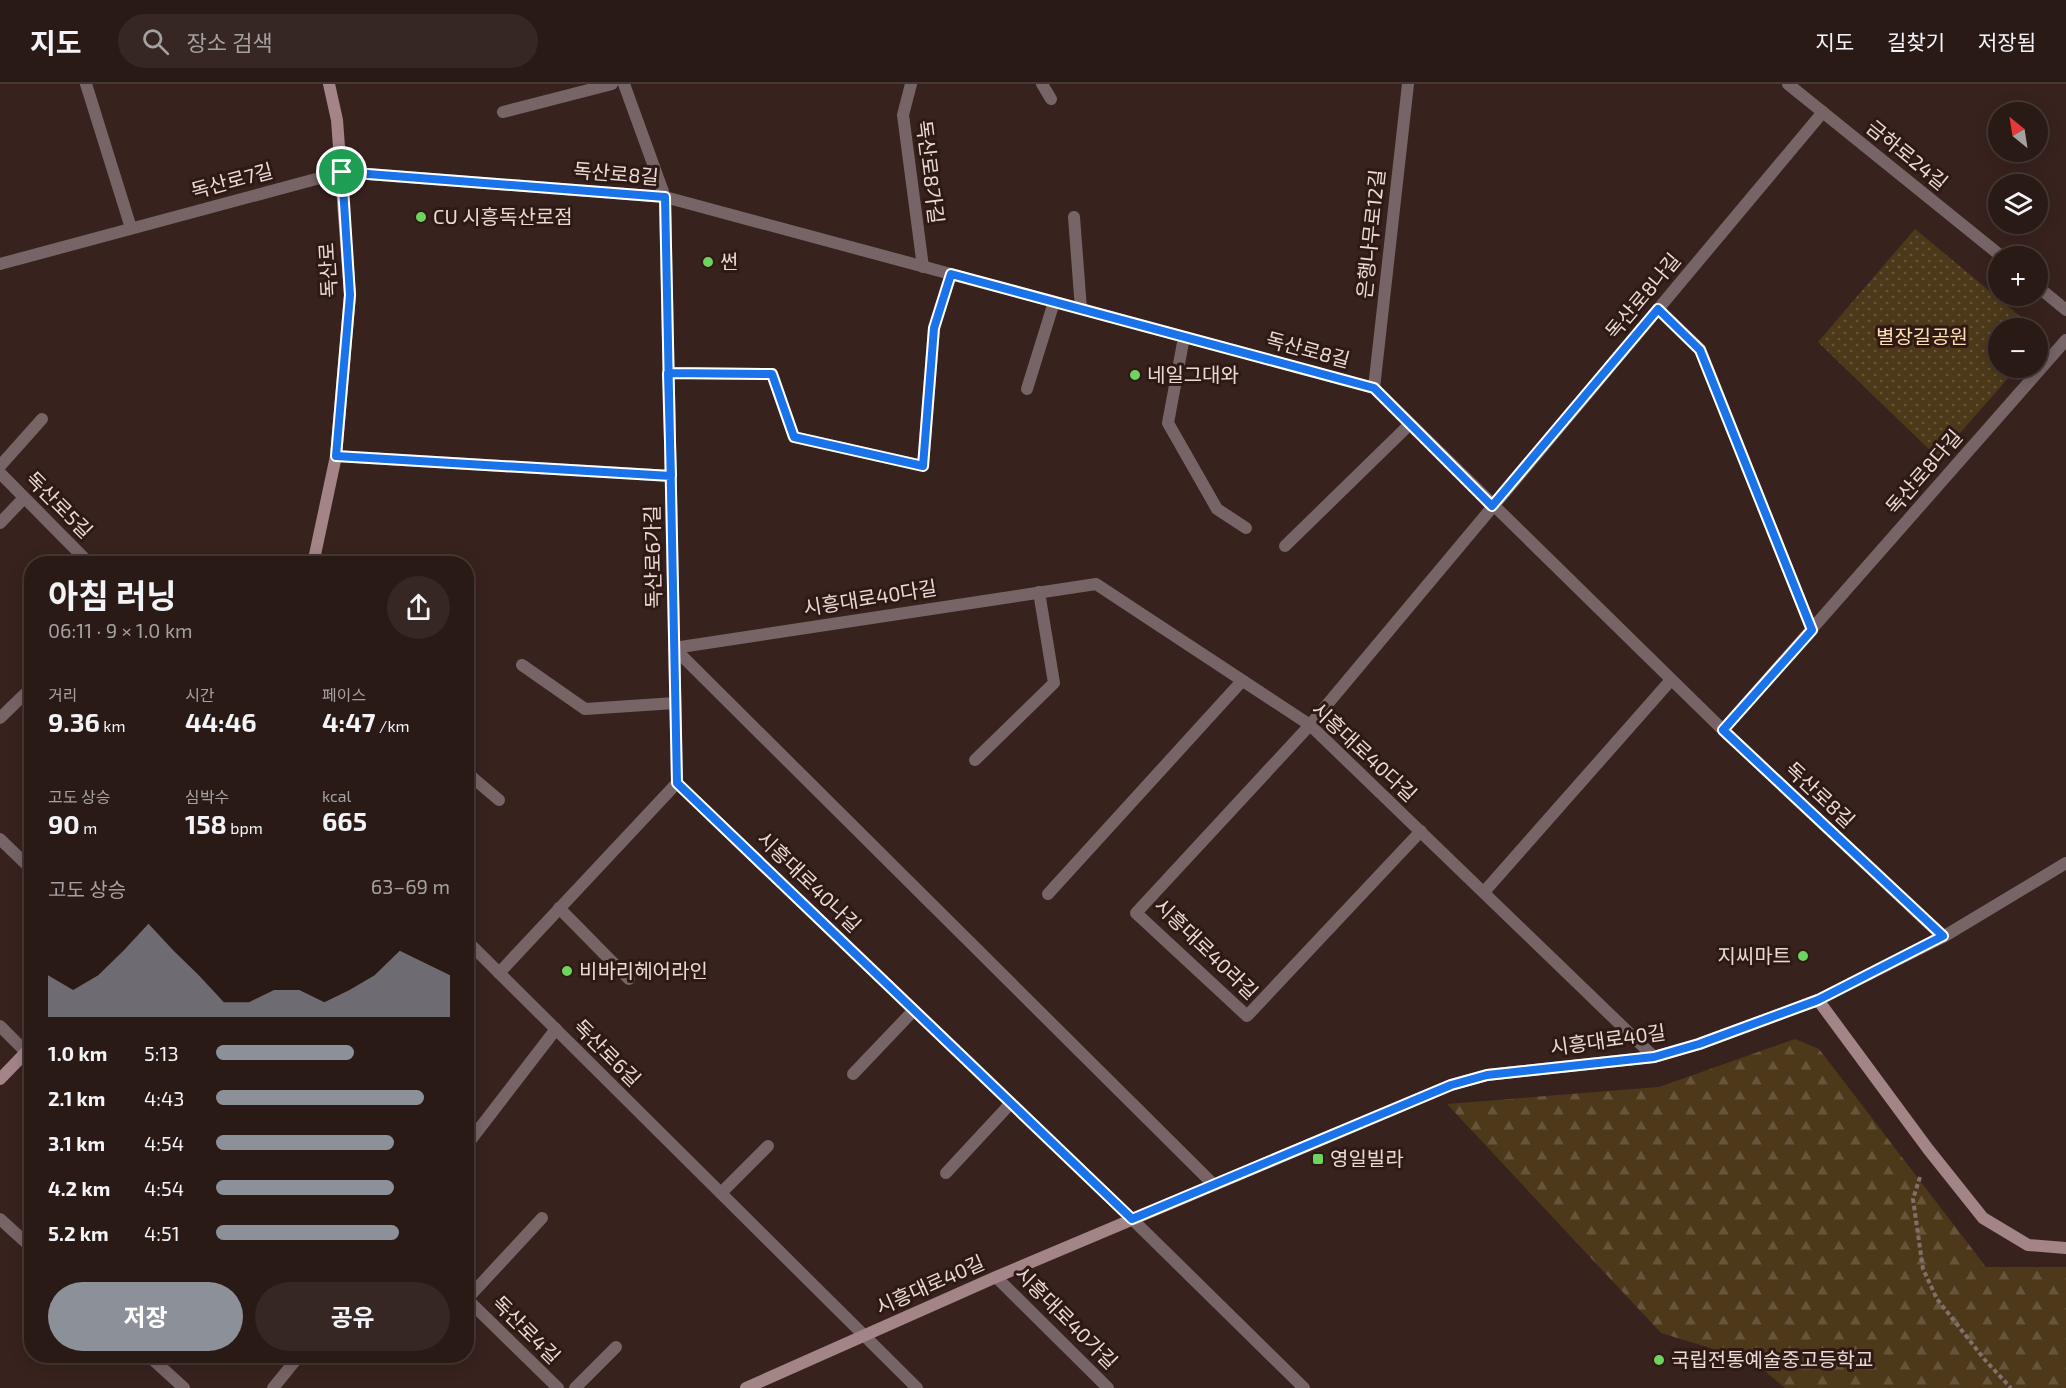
<!DOCTYPE html>
<html lang="ko">
<head>
<meta charset="utf-8">
<style>
	body { margin:0; font-family:"Exo 2","Noto Sans KR",sans-serif; background:#362723; color:#f1f3f6; height:100vh; display:flex; flex-direction:column; font-size:22px; white-space:nowrap }
	* { box-sizing:border-box; margin:0 }
	p { font-size:20px; color:#a5a1a1 }
	.icon { flex:none; width:33px; height:33px; fill:none; stroke:currentColor; stroke-width:2; stroke-linecap:round; stroke-linejoin:round }
	.map { position:relative; flex:1; overflow:hidden }
	.drawer { position:absolute; left:24px; top:472px; width:450px; height:807px; display:flex; flex-direction:column; background:#2a1a16; border-radius:24px; box-shadow:0 3px 15px #0003,0 0 0 2px #463835 }
	.drawer>* { flex:none }
	.needle { width:39px; rotate:330deg }
	.buttons { position:absolute; left:1988px; top:18px; display:grid; gap:12px }
	.buttons a { display:grid; place-items:center; width:60px; height:60px; border-radius:50%; background:#2a1a16; box-shadow:0 3px 15px #0003,0 0 0 2px #463835; font-size:30px }
	.pin { position:absolute; display:grid; place-items:center; width:51px; height:51px; color:#fff; margin:-26px; border:3px solid #fff; border-radius:50%; box-shadow:0 2px 6px #0007 }
	.round { display:grid; place-items:center; flex:none; width:63px; height:63px; border-radius:32px; background:#362723 }
	.head { display:flex; align-items:center; justify-content:space-between; height:102px; padding:0 24px }
	h1 { font-size:33px; font-weight:700; line-height:45px }
	.metrics { display:grid; grid-template-columns:repeat(3,1fr); gap:9px; height:102px; padding:6px 24px }
	.metrics div { display:grid; align-content:center }
	.metrics b { font-size:26px; font-weight:700 }
	.metrics small { font-size:16px; font-weight:400 }
	.metrics p { font-size:16px }
	.chart { height:168px; padding:12px 24px }
	.chart p { display:flex; justify-content:space-between }
	.chart svg { width:100%; height:108px; margin-top:6px; fill:#8c9099; opacity:.7 }
	.cta { display:flex; gap:12px; margin-top:auto; padding:12px 24px }
	.cta a { flex:1; height:69px; border-radius:36px; background:#8c9099; color:#fff; font-size:24px; font-weight:700; line-height:69px; text-align:center }
	.cta a+a { background:#362723; color:#f1f3f6 }
	ul { padding:0 24px; list-style:none; font-size:20px }
	li { display:grid; grid-template-columns:96px 72px 1fr; align-items:center; height:45px }
	li i { height:15px; border-radius:8px; background:#8c9099 }
	header { display:flex; align-items:center; gap:36px; box-sizing:border-box; height:84px; padding:0 30px; background:#2a1a16; border-bottom:2px solid #463835 }
	header strong { font-size:28px }
	nav { display:flex; gap:33px; margin-inline-start:auto; font-size:21px }
	.search { width:420px; height:54px; background:#362723; display:flex; align-items:center; gap:15px; box-sizing:border-box; padding:0 21px; border-radius:33px; color:#a5a1a1; font-size:22px }
	.map>svg:first-child { display:block }
	.forest { fill:url(#forest-firs) }
	.park { fill:url(#park-dots) }
	.lines { fill:none; stroke-linecap:round; stroke-linejoin:round }
	.path { stroke:#826f6b; stroke-width:4; stroke-dasharray:4.5 3; stroke-linecap:butt }
	.lane { stroke:#776466; stroke-width:12 }
	.street { stroke:#776466; stroke-width:12 }
	.secondary { stroke:#a38588; stroke-width:12 }
	.route-casing { stroke:#fff; stroke-width:12 }
	.route { stroke:#1a73e8; stroke-width:8 }
	.poi-dot { fill:#6fd360; stroke:#2e1914; stroke-width:2 }
	.labels { text-anchor:middle; stroke-width:6; stroke-linejoin:round; paint-order:stroke }
	.street-label { font-size:20px; fill:#e9dad6; stroke:#2e1914 }
	.poi-label { font-size:20px; fill:#e9dad6; stroke:#2e1914; text-anchor:start }
	.park-label { font-size:20px; fill:#ffdeb1; stroke:#2e1914 }
</style>
</head>
<body>
<header>
<strong>지도</strong>
<div class="search"><svg class="icon" aria-label="search" viewBox="0 0 24 24"><circle cx="10" cy="10" r="6"/><path d="M15 15l6 6"/></svg>장소 검색</div>
<nav><a>지도</a><a>길찾기</a><a>저장됨</a></nav>
</header>
<div class="map">
<svg width="2066" height="1304" viewBox="0 0 2066 1304">
	<defs>
		<pattern id="forest-firs" width="22" height="20" patternUnits="userSpaceOnUse" patternTransform="scale(1.5)"><rect width="22" height="20" fill="#4d391a"/><path d="M5 1l3.5 6h-7zM16 11l3.5 6h-7z" fill="#67553b"/></pattern>
		<pattern id="park-dots" width="8" height="8" patternUnits="userSpaceOnUse" patternTransform="scale(1.5)"><rect width="8" height="8" fill="#4d391a"/><path d="M2 2h.1M6 6h.1" fill="none" stroke="#67553b" stroke-width="1.8" stroke-linecap="round"/></pattern>
	</defs>
	<rect width="100%" height="100%" fill="#38221e"/>
	<!-- forest -->
	<polygon class="forest" points="1795,955 1819,965 1986,1183 2066,1183 2066,1304 1785,1304 1753,1277 1661,1249 1447,1020 1659,1003"/>
	<!-- park -->
	<polygon class="park" points="1915,145 2034,244 1998,244 1998,284 2017,284 1938,374 1818,258"/>
	<g class="lines">
		<!-- path -->
		<polyline class="path" points="1920,1093 1913,1115 1923,1185 1937,1215 1985,1276 2011,1304"/>
		<!-- lane -->
		<g class="lane">
			<polyline points="1042,0 1051,15"/>
			<polyline points="503,28 612,0"/>
			<polyline points="1074,133 1081,225"/>
			<polyline points="1184,253 1168,339 1217,425 1246,444"/>
			<polyline points="668,289 772,290 794,353 923,382 934,244 951,190"/>
			<polyline points="1027,305 1054,218"/>
			<polyline points="0,382 42,335"/>
			<polyline points="1285,462 1410,340"/>
			<polyline points="466,688 499,716"/>
			<polyline points="559,824 629,895"/>
			<polyline points="0,942 26,968"/>
			<polyline points="853,990 914,926"/>
			<polyline points="946,1089 1011,1019"/>
			<polyline points="721,1109 768,1062"/>
			<polyline points="575,1304 616,1263"/>
		</g>
		<!-- street -->
		<g class="street">
			<polyline points="86,0 131,144"/>
			<polyline points="911,0 903,31 923,183"/>
			<polyline points="1788,0 2001,172"/>
			<polyline points="0,180 342,88 665,113 1374,304 1723,646 1943,853"/>
			<polyline points="2037,202 2066,226"/>
			<polyline points="1658,225 1700,265 1812,546"/>
			<polyline points="1374,304 1408,0"/>
			<polyline points="336,372 671,392"/>
			<polyline points="0,389 90,480"/>
			<polyline points="0,439 24,414"/>
			<polyline points="674,564 1096,500 1310,641 1654,973"/>
			<polyline points="674,564 1213,1100"/>
			<polyline points="522,581 585,625 675,619"/>
			<polyline points="0,634 32,603"/>
			<polyline points="1723,646 2066,256"/>
			<polyline points="975,676 1054,599 1039,508"/>
			<polyline points="677,699 1132,1135 1304,1304"/>
			<polyline points="1421,747 1247,932 1136,829 1310,641 1823,28"/>
			<polyline points="0,755 32,786"/>
			<polyline points="1484,808 1671,596"/>
			<polyline points="1048,810 1242,597"/>
			<polyline points="466,856 917,1304"/>
			<polyline points="499,889 677,699 665,113 624,0"/>
			<polyline points="1818,916 1943,853 2066,779"/>
			<polyline points="466,1062 556,945"/>
			<polyline points="0,1135 32,1164"/>
			<polyline points="996,1193 1108,1304"/>
			<polyline points="466,1214 558,1304"/>
			<polyline points="467,1215 542,1134"/>
			<polyline points="149,1272 184,1304"/>
			<polyline points="273,1304 299,1272"/>
		</g>
		<!-- secondary -->
		<g class="secondary">
			<polyline points="313,480 336,372 350,211 337,36 329,0"/>
			<polyline points="0,995 32,962"/>
			<polyline points="746,1304 996,1193 1451,1001 1487,991 1654,973 1699,960 1818,916 1928,1065 1983,1134 2028,1161 2066,1164"/>
		</g>
	</g>
	<g class="lines">
		<!-- route casing -->
		<g class="route-casing">
			<path id="route" d="M342 88 665 113C669 309 673 504 677 699L1132 1135 1451 1001 1487 991 1654 973 1699 960 1818 916 1943 852 1723 646 1812 546 1700 266 1658 225 1492 422 1374 304 951 190 934 244 923 382 794 353 772 290 668 289 671 392 336 372 350 211 342 88"/>
		</g>
		<!-- route -->
		<use href="#route" class="route"/>
	</g>
	<!-- markers -->
	<g class="poi-dot">
		<circle cx="421" cy="133" r="6"/>
		<circle cx="708" cy="178" r="6"/>
		<circle cx="1135" cy="291" r="6"/>
		<circle cx="1803" cy="872" r="6"/>
		<circle cx="567" cy="887" r="6"/>
		<rect x="1312" y="1069" width="12" height="12" rx="3"/>
		<circle cx="1659" cy="1276" r="6"/>
	</g>
	<g class="labels">
		<!-- street labels -->
		<g class="street-label">
			<text transform="translate(1907 71) rotate(39)" y="7">금하로24길</text>
			<text transform="translate(930 88) rotate(83)" y="7">독산로8가길</text>
			<text transform="translate(616 90) rotate(5)" y="7">독산로8길</text>
			<text transform="translate(232 97) rotate(-15)" y="7">독산로7길</text>
			<text transform="translate(1371 150) rotate(-84)" y="7">은행나무로12길</text>
			<text transform="translate(328 186) rotate(-93)" y="7">독산로</text>
			<text transform="translate(1643 212) rotate(-50)" y="7">독산로8나길</text>
			<text transform="translate(1308 266) rotate(15)" y="7">독산로8길</text>
			<text transform="translate(1924 388) rotate(-49)" y="7">독산로8다길</text>
			<text transform="translate(59 421) rotate(45)" y="7">독산로5길</text>
			<text transform="translate(653 473) rotate(-91)" y="7">독산로6가길</text>
			<text transform="translate(870 514) rotate(-9)" y="7">시흥대로40다길</text>
			<text transform="translate(1364 668) rotate(43)" y="7">시흥대로40다길</text>
			<text transform="translate(1820 711) rotate(43)" y="7">독산로8길</text>
			<text transform="translate(809 798) rotate(44)" y="7">시흥대로40나길</text>
			<text transform="translate(1206 865) rotate(44)" y="7">시흥대로40라길</text>
			<text transform="translate(1608 956) rotate(-8)" y="7">시흥대로40길</text>
			<text transform="translate(607 969) rotate(45)" y="7">독산로6길</text>
			<text transform="translate(930 1201) rotate(-24)" y="7">시흥대로40길</text>
			<text transform="translate(1066 1234) rotate(45)" y="7">시흥대로40가길</text>
			<text transform="translate(526 1246) rotate(45)" y="7">독산로4길</text>
		</g>
		<!-- poi labels -->
		<g class="poi-label">
			<text x="433" y="140">CU 시흥독산로점</text>
			<text x="720" y="185">썬</text>
			<text x="1147" y="298">네일그대와</text>
			<text x="1791" y="879" text-anchor="end">지씨마트</text>
			<text x="579" y="894">비바리헤어라인</text>
			<text x="1330" y="1082">영일빌라</text>
			<text x="1671" y="1283">국립전통예술중고등학교</text>
		</g>
		<!-- park labels -->
		<g class="park-label">
			<text x="1922" y="260">별장길공원</text>
		</g>
	</g>
</svg>
<div class="buttons">
<a><svg class="needle" viewBox="-14 -14 28 28"><path d="M0-13l5 13h-10z" fill="#e53935"/><path d="M0 13l5-13h-10z" fill="#a5a1a1"/></svg></a>
<a><svg class="icon" aria-label="layers" viewBox="0 0 24 24"><path d="M12 4l9 5-9 5-9-5zM3 14l9 5 9-5"/></svg></a>
<a>+</a>
<a>−</a>
</div>
<div class="pin" style="left:342px;top:88px;background:#1e9e55"><svg class="icon" aria-label="arrive" viewBox="0 0 24 24"><path d="M6 21V4h12l-3 4 3 4H6"/></svg></div>
<section class="drawer">
<div class="head"><div><h1>아침 러닝</h1><p>06:11 · 9 × 1.0 km</p></div><a class="round"><svg class="icon" aria-label="share" viewBox="0 0 24 24"><path d="M12 15V3M7 8l5-5 5 5M5 13v7h14v-7"/></svg></a></div>
<div class="metrics">
<div><p>거리</p><b>9.36<small> km</small></b></div>
<div><p>시간</p><b>44:46</b></div>
<div><p>페이스</p><b>4:47<small> /km</small></b></div>
</div>
<div class="metrics">
<div><p>고도 상승</p><b>90<small> m</small></b></div>
<div><p>심박수</p><b>158<small> bpm</small></b></div>
<div><p>kcal</p><b>665</b></div>
</div>
<div class="chart"><p><span>고도 상승</span>63–69 m</p>
<svg viewBox="0 0 160 44" preserveAspectRatio="none"><path d="M0 44V27L10 33L20 27L30 17L40 6L50 17L60 27L70 38L80 38L90 33L100 33L110 38L120 33L130 27L140 17L150 22L160 27V44z"/></svg>
</div>
<ul>
<li><b>1.0 km</b>5:13<i style="width:59%"></i></li>
<li><b>2.1 km</b>4:43<i style="width:89%"></i></li>
<li><b>3.1 km</b>4:54<i style="width:76%"></i></li>
<li><b>4.2 km</b>4:54<i style="width:76%"></i></li>
<li><b>5.2 km</b>4:51<i style="width:78%"></i></li>
</ul>
<div class="cta"><a>저장</a><a>공유</a></div>
</section>
</div>
</body>
</html>
